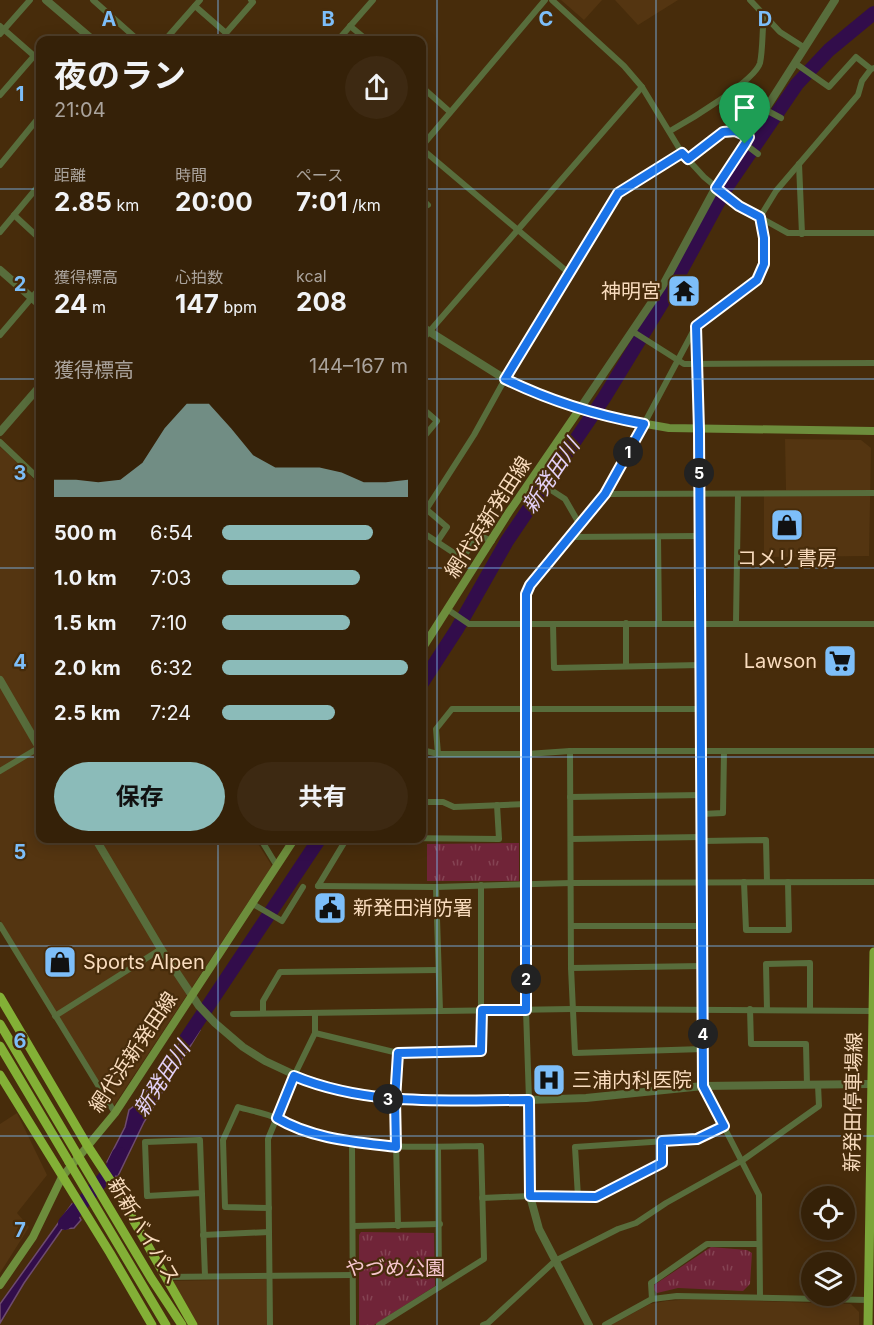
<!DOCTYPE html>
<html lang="ja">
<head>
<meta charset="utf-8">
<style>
	body { margin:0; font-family:Inter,"Noto Sans JP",sans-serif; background:#3d2912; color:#f1f3f6; height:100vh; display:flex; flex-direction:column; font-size:22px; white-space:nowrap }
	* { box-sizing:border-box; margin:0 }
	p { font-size:20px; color:#aaa39c }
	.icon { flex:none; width:33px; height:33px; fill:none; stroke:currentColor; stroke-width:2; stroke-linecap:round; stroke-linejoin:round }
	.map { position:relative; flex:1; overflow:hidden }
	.sheet { position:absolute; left:36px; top:36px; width:390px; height:807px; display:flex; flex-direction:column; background:#352108; border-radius:12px; box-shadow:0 3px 15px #0003,0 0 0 2px #4f3e29 }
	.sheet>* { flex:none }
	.fabs { position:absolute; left:801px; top:1186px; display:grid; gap:12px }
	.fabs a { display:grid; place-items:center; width:54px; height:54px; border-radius:50%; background:#352108; box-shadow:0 3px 15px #0003,0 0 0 2px #4f3e29; font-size:30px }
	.pin { position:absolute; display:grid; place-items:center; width:51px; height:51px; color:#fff; margin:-62px -26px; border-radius:50% 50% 50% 0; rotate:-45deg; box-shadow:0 0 6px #0007 }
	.pin .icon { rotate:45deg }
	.km { position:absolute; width:30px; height:30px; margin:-15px; border-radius:50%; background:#222; color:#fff; font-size:16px; line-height:30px; text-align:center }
	.round { display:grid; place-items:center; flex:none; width:63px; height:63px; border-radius:32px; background:#3d2912 }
	.head { display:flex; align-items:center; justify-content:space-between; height:102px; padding:0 18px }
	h1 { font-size:33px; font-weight:700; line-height:45px }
	.figures { display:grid; grid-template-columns:repeat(3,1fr); gap:9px; height:102px; padding:6px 18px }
	.figures div { display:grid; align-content:center }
	.figures b { font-size:26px; font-weight:700 }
	.figures small { font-size:16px; font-weight:400 }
	.figures p { font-size:16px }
	.chart { height:168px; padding:12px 18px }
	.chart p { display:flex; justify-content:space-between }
	.chart svg { width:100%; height:108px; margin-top:6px; fill:#8bbbb9; opacity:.7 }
	.action { display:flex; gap:12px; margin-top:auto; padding:12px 18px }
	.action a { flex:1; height:69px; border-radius:36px; background:#8bbbb9; color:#111; font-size:24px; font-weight:700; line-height:69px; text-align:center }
	.action a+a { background:#3d2912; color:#f1f3f6 }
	ul { padding:0 18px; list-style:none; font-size:20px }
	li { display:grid; grid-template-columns:96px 72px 1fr; align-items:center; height:45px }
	li i { height:15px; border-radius:8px; background:#8bbbb9 }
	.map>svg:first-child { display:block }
	.built { fill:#543511 }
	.park { fill:url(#park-tufts) }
	.water { fill:#320d4b; stroke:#6e4b6e; stroke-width:1.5 }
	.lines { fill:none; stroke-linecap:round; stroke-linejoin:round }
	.river { stroke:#320d4b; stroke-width:14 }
	.minor { stroke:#586d3c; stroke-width:6 }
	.tertiary { stroke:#586d3c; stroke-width:8 }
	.secondary { stroke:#6d8d3c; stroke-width:8 }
	.primary { stroke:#7ca539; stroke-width:9 }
	.trunk { stroke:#83b036; stroke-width:9 }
	.trunk-bridge { stroke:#83b036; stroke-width:9 }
	.route-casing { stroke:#fff; stroke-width:12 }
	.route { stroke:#1a73e8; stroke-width:8 }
	.grid { fill:none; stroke:#7dbef9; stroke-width:1.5; stroke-opacity:0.55 }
	.labels { text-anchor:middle; stroke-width:4.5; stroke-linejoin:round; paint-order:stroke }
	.poi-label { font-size:20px; fill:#f9dcbe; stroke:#472c0b; text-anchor:start }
	.street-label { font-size:20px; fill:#f9dcbe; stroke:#472c0b }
	.park-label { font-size:20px; fill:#f6c6ce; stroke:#472c0b }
	.water-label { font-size:21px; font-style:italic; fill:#e3d0f6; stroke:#472c0b }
	.grid-label { font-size:20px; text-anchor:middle; font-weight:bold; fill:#7dbef9; stroke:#472c0b; stroke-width:4.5; stroke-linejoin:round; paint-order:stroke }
</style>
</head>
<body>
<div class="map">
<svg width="874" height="1325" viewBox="0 0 874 1325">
	<defs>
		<pattern id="park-tufts" width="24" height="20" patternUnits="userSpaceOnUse" patternTransform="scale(1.5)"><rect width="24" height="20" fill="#702438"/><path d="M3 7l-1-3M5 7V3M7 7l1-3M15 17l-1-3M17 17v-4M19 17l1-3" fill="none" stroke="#854353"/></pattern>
	</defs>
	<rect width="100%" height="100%" fill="#472c0b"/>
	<!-- built -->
	<g class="built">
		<polygon points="561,0 602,0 584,20"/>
		<polygon points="615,0 678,0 638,25"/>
		<polygon points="785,439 861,440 871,448 869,556 764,557 764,490 786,490"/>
		<polygon points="0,447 26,470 40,488 40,838 255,839 272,866 113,1107 0,920"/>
		<polygon points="17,1113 47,1175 17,1213 29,1227 0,1273 0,1124"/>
		<polygon points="266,1279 268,1325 198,1325 173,1281"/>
		<polygon points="693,1299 851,1304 859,1312 859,1325 611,1325 650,1304 666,1301"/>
	</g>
	<!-- park -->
	<g class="park">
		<polygon points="519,843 519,881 427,881 427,844"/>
		<polygon points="361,1232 434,1233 435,1286 374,1325 359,1325 359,1235"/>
		<polygon points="711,1247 747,1250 752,1253 750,1284 743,1291 678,1288 657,1293 654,1290 654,1285"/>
	</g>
	<!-- water -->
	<g class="water">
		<polygon points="193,1023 200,1030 144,1122 117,1178 107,1162 125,1127 129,1110 140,1101"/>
		<polygon points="72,1204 81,1220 74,1228 62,1229 24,1283 0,1323 0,1304"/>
	</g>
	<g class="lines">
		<!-- river -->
		<g class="river">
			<polyline points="422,683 457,629 507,541 604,398 676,280 726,188 797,84 829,50 874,13"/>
			<polyline points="186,1039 320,838"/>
			<polyline points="65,1223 112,1169 119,1154"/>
		</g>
		<!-- minor -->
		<g class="minor">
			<polyline points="93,0 138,40"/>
			<polyline points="552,0 624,66 642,87 682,153 704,177 739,206 788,233 874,233"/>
			<polyline points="750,0 780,32 805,48"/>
			<polyline points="195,6 226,33 253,2 251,0"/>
			<polyline points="0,26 40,61"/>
			<polyline points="350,26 367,40"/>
			<polyline points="0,34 30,0"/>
			<polyline points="165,40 200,0"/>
			<polyline points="338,40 373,0"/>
			<polyline points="795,63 829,87 856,57 871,69"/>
			<polyline points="422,87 450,112"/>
			<polyline points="0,95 34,56"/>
			<polyline points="766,110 781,118"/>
			<path d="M670 131C688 121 755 81 760 63 763 49 762 31 764 16"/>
			<polyline points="745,144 758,154"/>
			<polyline points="422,146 545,0"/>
			<polyline points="422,149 570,274"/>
			<polyline points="688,159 723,132 735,131 749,137"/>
			<polyline points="799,164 802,234"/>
			<polyline points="0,165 40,116"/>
			<polyline points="422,199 428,205"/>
			<polyline points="14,215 40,239"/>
			<polyline points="0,232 40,184"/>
			<polyline points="696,327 699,430 703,1086 759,1195 760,1297"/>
			<polyline points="632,331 684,364 874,363"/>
			<polyline points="0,335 40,288"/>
			<polyline points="422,340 642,87"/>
			<polyline points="422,408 437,421 422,439"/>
			<polyline points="0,442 40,480"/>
			<polyline points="551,490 565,499 580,525"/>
			<polyline points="605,494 874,493"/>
			<polyline points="426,509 447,527 437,542"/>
			<polyline points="422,516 474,435 505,379 618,193 682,153"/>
			<polyline points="422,532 460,557 464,556 478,535 492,541"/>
			<polyline points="570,537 700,536"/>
			<polyline points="658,537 659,623"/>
			<polyline points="447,609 469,624 874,624"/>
			<polyline points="626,623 626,666"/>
			<polyline points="736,623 738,494"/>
			<polyline points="553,624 554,668 701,665"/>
			<polyline points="422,750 438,754 527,754 570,751 874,751"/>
			<polyline points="570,751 571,968 575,1053 703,1049"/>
			<polyline points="438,754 436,729 452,709 701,709"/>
			<polyline points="0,771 40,747"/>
			<polyline points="570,797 702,795"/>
			<polyline points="422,802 443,802 454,807 526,804"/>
			<polyline points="702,814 723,813 724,752"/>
			<polyline points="260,838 277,866"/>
			<polyline points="400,838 499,839 497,805"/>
			<polyline points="571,839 702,837"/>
			<polyline points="702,841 766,840 767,882"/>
			<polyline points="744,882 746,930 789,930 788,882"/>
			<polyline points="318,886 436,887 571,883 874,882"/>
			<polyline points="318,886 347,838"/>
			<polyline points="436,887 440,1011"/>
			<polyline points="253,904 282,921 303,887"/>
			<polyline points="0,925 115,1113"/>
			<polyline points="571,926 703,926"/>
			<polyline points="571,968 703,966"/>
			<polyline points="750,1009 751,1044 806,1044 807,1085"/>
			<polyline points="767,1010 766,964 810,963 810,1010"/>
			<polyline points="263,1013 263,1001 280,972 438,970"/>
			<polyline points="233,1014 572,1009 873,1011"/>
			<polyline points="55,1016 161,949"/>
			<polyline points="315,1033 398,1053 481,1051 481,885"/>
			<polyline points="529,1100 526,1010 526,594 530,585 605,494 644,424 696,326 757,280 764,263 764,238 760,217 776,191 858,95 862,81 871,69 874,68"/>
			<polyline points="352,1142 353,1325"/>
			<polyline points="438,1147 439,1287"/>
			<polyline points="202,1193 147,1196 145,1142 200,1140 205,1276"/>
			<polyline points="578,1197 575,1147 697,1139 724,1126"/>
			<polyline points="482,1198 530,1196 596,1197 662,1163 662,1141"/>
			<path d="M269 1208 225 1207 223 1140 238 1107C251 1111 266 1113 278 1119 291 1125 305 1131 320 1135 373 1150 427 1147 481 1146L484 1259 379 1325"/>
			<polyline points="353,1226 440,1224"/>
			<polyline points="398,1226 395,1100 398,1053"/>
			<polyline points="203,1235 269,1232"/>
			<polyline points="165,1277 353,1275"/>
			<polyline points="652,1299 651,1283 707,1244 759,1244"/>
			<polyline points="270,1325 268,1139 294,1076 315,1033 315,1013"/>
			<polyline points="483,1325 488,1323 555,1261 618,1229 636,1223 666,1203 743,1160 819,1106 818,1085"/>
			<polyline points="605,1325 652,1299 677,1296 868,1300"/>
		</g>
		<!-- tertiary -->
		<g class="tertiary">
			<polyline points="46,0 93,40"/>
			<polyline points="0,270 40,305"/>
			<polyline points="422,327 505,379 533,393 579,410 662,287 716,187 835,0"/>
			<polyline points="0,432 40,386"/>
			<polyline points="0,680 40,749"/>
			<polyline points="95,838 161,949 199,1006 215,1023 243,1047 265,1061 312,1083 343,1092 372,1098 529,1100 586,1098 703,1086 871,1084"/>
			<polyline points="529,1100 530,1196 539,1229 589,1325"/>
		</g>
		<!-- secondary -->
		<g class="secondary">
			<polyline points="422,649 509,512 579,410 601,416 669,428 874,431"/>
			<polyline points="0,1285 33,1237 62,1177 115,1113 295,838"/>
		</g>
		<!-- primary -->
		<polyline class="primary" points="868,1325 874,952"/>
		<!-- trunk -->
		<g class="trunk">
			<polyline points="0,997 87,1145 114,1186 193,1325"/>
			<polyline points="0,1024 77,1154"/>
			<polyline points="0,1046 69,1162"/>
			<polyline points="0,1075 110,1253 152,1325"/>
		</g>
		<!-- trunk-bridge -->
		<g class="trunk-bridge">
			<polyline points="77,1154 151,1278 182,1325"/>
			<polyline points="69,1162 166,1325"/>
		</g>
	</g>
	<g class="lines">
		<!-- route casing -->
		<g class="route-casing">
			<path id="route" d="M745 144 749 137 735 131 723 132 688 159 682 153 618 193 505 379C550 401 595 415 644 424L605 494 530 585 526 594V1010H482L481 1051 398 1053 395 1100 396 1147C356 1142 312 1139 277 1118L294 1076C369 1107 449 1100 529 1100L530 1196 596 1197 662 1163V1141L697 1139 724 1126 703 1086 699 430 696 326 757 280 764 264V238L760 217 739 206 716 188 745 144"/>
		</g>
		<!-- route -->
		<use href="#route" class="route"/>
	</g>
	<!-- grid -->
	<path class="grid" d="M218 0V40M437 0V1325M656 0V1325M0 189H40M422 189H874M0 379H40M422 379H874M0 568H40M422 568H874M0 757H40M422 757H874M218 838V1325M0 946H874M0 1136H874"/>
	<!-- icons -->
	<defs>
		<g id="temple-square" transform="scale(1.725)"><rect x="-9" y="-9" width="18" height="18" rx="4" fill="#7dbef9" stroke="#472c0b"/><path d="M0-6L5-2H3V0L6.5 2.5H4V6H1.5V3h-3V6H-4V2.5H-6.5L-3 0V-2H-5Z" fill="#111"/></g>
		<g id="shop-square" transform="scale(1.725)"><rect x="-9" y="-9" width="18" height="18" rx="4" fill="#7dbef9" stroke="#472c0b"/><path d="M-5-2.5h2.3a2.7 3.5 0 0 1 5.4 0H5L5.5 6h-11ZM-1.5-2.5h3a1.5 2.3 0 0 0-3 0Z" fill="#111"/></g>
		<g id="supermarket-square" transform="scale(1.725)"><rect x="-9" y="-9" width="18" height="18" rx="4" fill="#7dbef9" stroke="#472c0b"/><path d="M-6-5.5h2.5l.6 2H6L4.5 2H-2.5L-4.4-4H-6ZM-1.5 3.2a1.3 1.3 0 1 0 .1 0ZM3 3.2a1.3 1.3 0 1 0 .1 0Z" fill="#111"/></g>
		<g id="civic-square" transform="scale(1.725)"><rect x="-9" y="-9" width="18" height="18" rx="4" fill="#7dbef9" stroke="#472c0b"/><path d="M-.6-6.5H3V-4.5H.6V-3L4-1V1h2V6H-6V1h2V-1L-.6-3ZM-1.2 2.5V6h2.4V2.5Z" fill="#111"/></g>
		<g id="hospital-square" transform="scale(1.725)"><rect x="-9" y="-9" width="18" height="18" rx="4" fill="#7dbef9" stroke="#472c0b"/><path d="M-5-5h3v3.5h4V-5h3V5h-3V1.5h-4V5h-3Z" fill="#111"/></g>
	</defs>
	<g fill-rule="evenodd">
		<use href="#temple-square" x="684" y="291"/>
		<use href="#shop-square" x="787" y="525"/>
		<use href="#supermarket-square" x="840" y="661"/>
		<use href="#civic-square" x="330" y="908"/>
		<use href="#shop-square" x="60" y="962"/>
		<use href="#hospital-square" x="549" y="1080"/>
	</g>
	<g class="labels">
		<!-- poi labels -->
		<g class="poi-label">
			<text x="661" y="298" text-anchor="end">神明宮</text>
			<text x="787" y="565" text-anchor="middle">コメリ書房</text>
			<text x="817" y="668" text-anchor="end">Lawson</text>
			<text x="353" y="915">新発田消防署</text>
			<text x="83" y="969">Sports Alpen</text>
			<text x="572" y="1087">三浦内科医院</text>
		</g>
		<!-- street labels -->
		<g class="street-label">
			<text transform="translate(488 517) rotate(-57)" y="7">網代浜新発田線</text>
			<text transform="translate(133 1052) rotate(-56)" y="7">網代浜新発田線</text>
			<text transform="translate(853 1102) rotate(-89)" y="7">新発田停車場線</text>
			<text transform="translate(144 1231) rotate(59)" y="7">新新バイパス</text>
		</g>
		<!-- park labels -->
		<g class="park-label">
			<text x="395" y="1275">やづめ公園</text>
		</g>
		<!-- water labels -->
		<g class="water-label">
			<text transform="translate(551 476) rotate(-56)" y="7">新発田川</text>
			<text transform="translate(162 1079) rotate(-57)" y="7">新発田川</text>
		</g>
	</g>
	<g class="grid-label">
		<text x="109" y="26">A</text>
		<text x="328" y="26">B</text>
		<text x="546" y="26">C</text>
		<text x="765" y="26">D</text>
		<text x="20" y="101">1</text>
		<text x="20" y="291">2</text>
		<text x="20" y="480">3</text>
		<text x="20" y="669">4</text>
		<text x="20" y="859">5</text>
		<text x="20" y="1048">6</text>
		<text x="20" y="1237">7</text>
	</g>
</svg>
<div class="fabs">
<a><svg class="icon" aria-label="locate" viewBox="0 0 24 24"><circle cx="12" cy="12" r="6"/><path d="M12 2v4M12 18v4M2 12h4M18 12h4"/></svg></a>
<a><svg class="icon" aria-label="layers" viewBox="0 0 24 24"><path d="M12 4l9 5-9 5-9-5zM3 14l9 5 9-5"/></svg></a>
</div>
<div class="pin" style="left:745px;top:144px;background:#1e9e55"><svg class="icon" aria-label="arrive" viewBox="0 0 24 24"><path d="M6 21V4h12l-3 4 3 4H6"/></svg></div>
<b class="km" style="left:628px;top:452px">1</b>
<b class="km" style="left:526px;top:979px">2</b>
<b class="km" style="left:388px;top:1099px">3</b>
<b class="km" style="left:703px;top:1034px">4</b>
<b class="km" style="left:699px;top:473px">5</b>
<section class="sheet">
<div class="head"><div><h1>夜のラン</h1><p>21:04</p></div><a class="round"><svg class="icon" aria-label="share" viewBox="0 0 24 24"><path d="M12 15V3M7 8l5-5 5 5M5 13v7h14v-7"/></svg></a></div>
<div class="figures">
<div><p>距離</p><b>2.85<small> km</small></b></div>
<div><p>時間</p><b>20:00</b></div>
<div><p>ペース</p><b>7:01<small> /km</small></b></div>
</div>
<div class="figures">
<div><p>獲得標高</p><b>24<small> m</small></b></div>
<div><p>心拍数</p><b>147<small> bpm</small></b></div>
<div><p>kcal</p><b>208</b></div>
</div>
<div class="chart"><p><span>獲得標高</span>144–167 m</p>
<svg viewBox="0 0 160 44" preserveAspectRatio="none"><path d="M0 44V37L10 37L20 38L30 37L40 30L50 16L60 6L70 6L80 16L90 27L100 32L110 32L120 32L130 34L140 38L150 38L160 37V44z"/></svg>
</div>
<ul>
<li><b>500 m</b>6:54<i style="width:81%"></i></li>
<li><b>1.0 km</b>7:03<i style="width:74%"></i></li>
<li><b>1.5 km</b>7:10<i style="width:69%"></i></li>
<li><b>2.0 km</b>6:32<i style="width:100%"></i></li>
<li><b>2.5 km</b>7:24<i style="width:61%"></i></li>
</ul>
<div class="action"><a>保存</a><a>共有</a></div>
</section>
</div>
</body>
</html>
